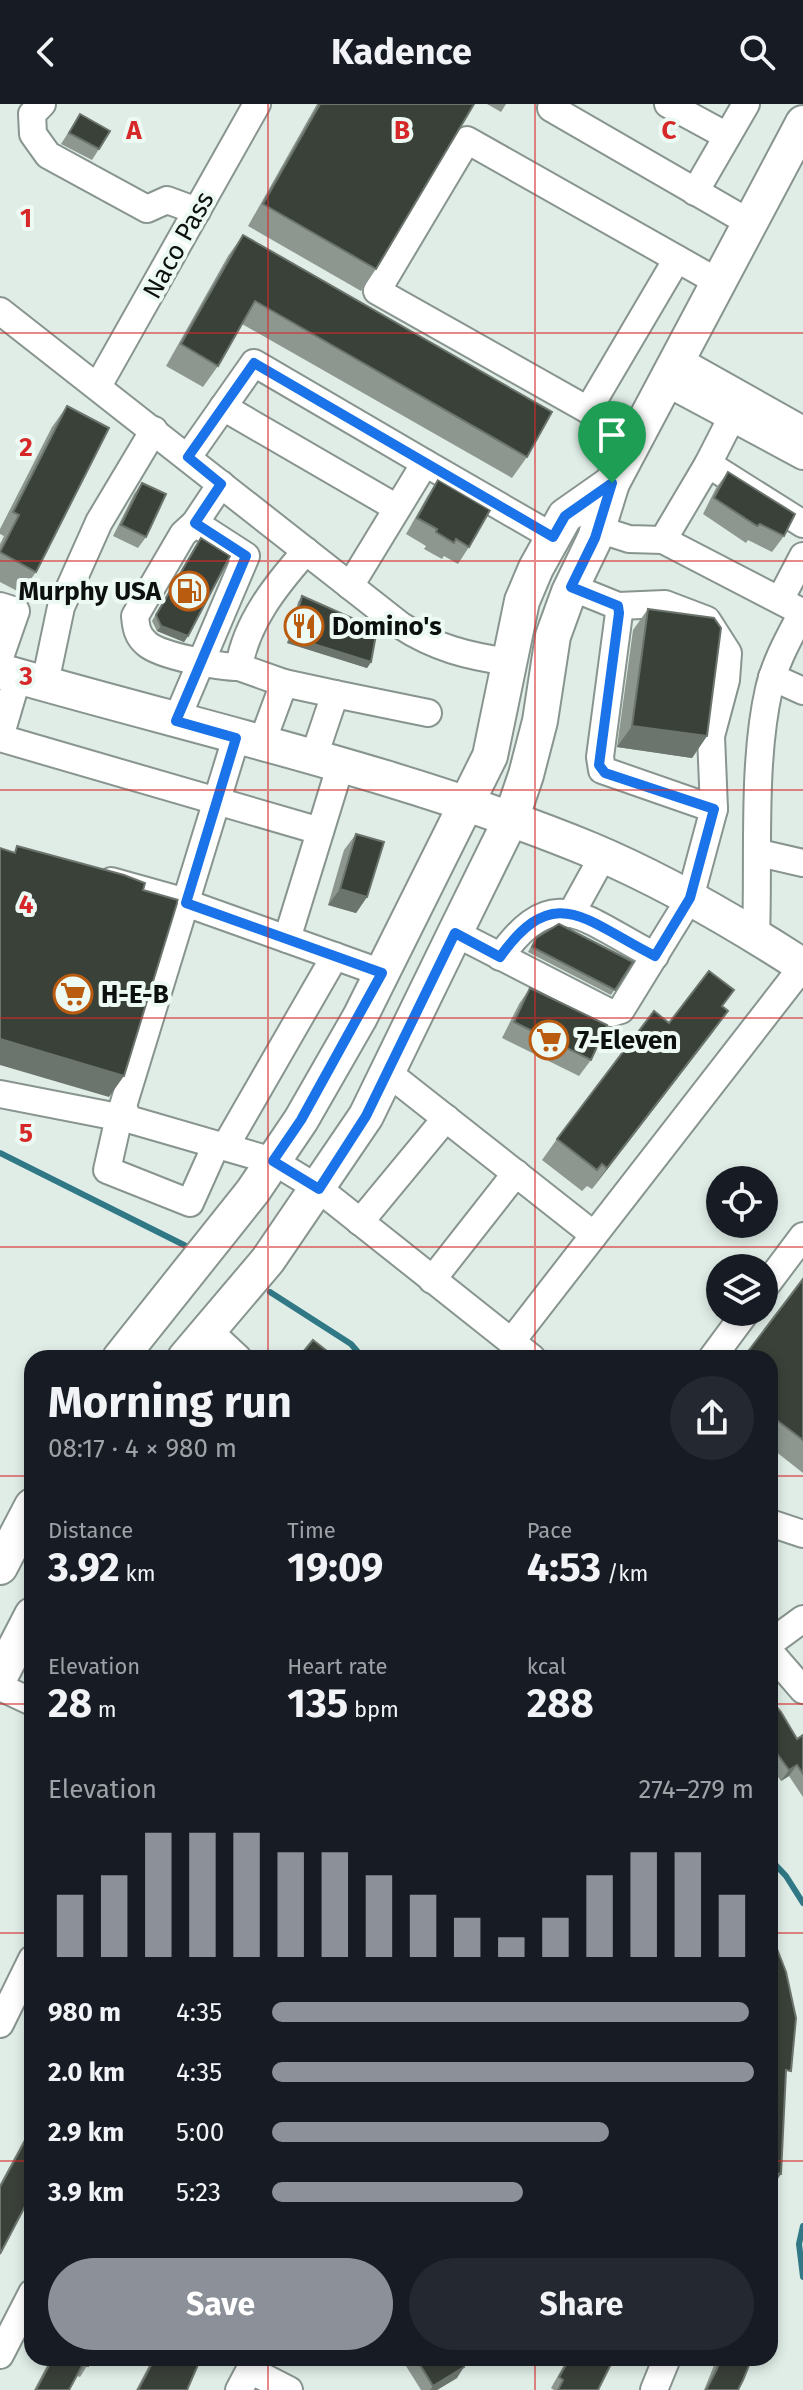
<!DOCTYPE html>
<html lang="en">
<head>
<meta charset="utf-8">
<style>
	body { margin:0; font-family:"Fira Sans",sans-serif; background:#242831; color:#f1f3f6; height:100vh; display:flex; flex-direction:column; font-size:30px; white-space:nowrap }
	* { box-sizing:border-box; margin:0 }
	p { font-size:26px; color:#9ea1a6 }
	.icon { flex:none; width:44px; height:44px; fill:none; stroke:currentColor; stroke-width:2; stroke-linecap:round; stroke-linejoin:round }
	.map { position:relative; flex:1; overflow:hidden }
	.drawer { position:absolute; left:24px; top:1246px; width:754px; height:1016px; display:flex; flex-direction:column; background:#171b24; border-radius:24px; box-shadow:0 4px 12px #0003 }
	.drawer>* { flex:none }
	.buttons { position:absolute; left:706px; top:1062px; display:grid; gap:16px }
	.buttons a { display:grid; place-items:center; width:72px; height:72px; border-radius:50%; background:#171b24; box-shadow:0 4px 12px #0003; font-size:40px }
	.pin { position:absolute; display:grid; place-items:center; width:68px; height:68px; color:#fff; margin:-82px -34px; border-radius:50% 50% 50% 0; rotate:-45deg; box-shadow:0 0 8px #0007 }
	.pin .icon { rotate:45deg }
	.round { display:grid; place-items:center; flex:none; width:84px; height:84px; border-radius:42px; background:#242831 }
	.summary { display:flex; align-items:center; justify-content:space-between; height:136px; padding:0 24px }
	h1 { font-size:44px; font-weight:700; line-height:60px }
	.figures { display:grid; grid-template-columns:repeat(3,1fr); gap:12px; height:136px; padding:8px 24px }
	.figures div { display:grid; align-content:center }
	.figures b { font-size:40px; font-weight:700 }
	.figures small { font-size:22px; font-weight:400 }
	.figures p { font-size:22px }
	.chart { height:224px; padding:16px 24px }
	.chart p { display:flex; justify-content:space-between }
	.chart svg { width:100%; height:144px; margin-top:8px; stroke:#8c9099; stroke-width:6 }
	.button { display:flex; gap:16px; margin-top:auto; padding:16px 24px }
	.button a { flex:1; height:92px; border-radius:48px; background:#8c9099; color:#fff; font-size:32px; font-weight:700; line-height:92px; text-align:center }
	.button a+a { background:#242831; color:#f1f3f6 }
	ul { padding:0 24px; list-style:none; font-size:26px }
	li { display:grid; grid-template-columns:128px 96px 1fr; align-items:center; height:60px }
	li i { height:20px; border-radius:10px; background:#8c9099 }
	header { display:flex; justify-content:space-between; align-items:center; height:104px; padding:0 24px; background:#171b24; font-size:36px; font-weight:700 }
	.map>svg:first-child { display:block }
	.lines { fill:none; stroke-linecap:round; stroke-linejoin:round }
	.stream { stroke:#307885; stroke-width:6 }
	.minor-casing { stroke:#88948e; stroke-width:30 }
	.major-casing { stroke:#88948e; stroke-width:38 }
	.minor { stroke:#fff; stroke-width:26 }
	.major { stroke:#fff; stroke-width:34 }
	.wall { fill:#8d9790 }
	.shaded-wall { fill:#6c756d }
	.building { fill:#3a4139; stroke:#6c756d; stroke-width:2 }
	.route-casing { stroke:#fff; stroke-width:16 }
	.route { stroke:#1a73e8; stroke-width:10 }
	.grid { fill:none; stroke:#d62828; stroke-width:2; stroke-opacity:0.55 }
	.labels { text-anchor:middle; stroke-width:8; stroke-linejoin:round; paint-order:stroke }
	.street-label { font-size:26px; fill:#0c100e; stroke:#edfaf4 }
	.poi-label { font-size:26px; font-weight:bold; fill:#0c100e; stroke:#edfaf4; text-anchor:start }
	.grid-label { font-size:26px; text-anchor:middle; font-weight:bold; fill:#d62828; stroke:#edfaf4; stroke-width:8; stroke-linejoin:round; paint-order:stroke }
</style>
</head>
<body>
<header><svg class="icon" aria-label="back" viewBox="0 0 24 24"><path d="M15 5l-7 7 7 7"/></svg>Kadence<svg class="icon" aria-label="search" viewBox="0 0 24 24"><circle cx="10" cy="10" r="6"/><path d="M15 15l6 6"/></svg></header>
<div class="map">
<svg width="803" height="2286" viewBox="0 0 803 2286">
	<rect width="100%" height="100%" fill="#e0ede7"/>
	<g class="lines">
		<!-- stream -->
		<g class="stream">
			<polyline points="0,1049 188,1143"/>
			<polyline points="270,1188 351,1240 363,1254"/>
			<polyline points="770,1755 786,1772 803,1799"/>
			<polyline points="803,2122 799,2140 803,2173"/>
		</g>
		<!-- minor casing -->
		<g class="minor-casing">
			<g id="minor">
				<polyline points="42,0 32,10 33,30 48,51 147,105 167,96 197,107"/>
				<polyline points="553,0 551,4 750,119"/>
				<polyline points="668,0 727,32"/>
				<polyline points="695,88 746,0"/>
				<path d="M0 207 400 521C435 544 468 552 509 558"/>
				<polyline points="677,255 803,326"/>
				<polyline points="665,278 803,352"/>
				<polyline points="98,282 257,0"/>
				<polyline points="223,303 397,404"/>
				<polyline points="588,306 677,155"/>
				<polyline points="633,338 588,306 377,187 467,36 718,178"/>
				<polyline points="188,353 254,259 425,359 350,482"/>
				<polyline points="425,359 553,433"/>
				<polyline points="708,360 732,313"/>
				<path d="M195 419 183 430 135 512C136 523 137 532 147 540 161 552 220 563 239 563 246 518 277 480 306 447"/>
				<polyline points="598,425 629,435 663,436 802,508"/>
				<polyline points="663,436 708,360 803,420"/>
				<polyline points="571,483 618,502 619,509 600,653 602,666 714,705"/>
				<polyline points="780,496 803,452"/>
				<polyline points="0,502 16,507 0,553"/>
				<polyline points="239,563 284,579 261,641"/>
				<polyline points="772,573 803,587"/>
				<polyline points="45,579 61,503 99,418 154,326"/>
				<polyline points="284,579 335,590"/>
				<polyline points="176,617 246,452 195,419 221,380"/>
				<polyline points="0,633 18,572"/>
				<polyline points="0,634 320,727"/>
				<polyline points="236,634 123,1002 128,1015 273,1057 319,1085 532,1254"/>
				<polyline points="313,655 335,590 428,609"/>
				<polyline points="759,749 803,759"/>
				<polyline points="111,777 172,794 382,869"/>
				<polyline points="571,810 603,752"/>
				<polyline points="455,829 611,909 621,906 690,794 714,705 711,632 726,576 728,549 707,516 665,500 618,502"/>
				<path d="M756 831C759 755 752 659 769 585 775 558 790 532 803 507"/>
				<polyline points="287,835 340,663"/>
				<path d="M500 853C555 775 585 817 655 852"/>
				<polyline points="387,968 594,1131"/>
				<polyline points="0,990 128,1015"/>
				<polyline points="119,1013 107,1066 190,1099 216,1041"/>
				<polyline points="225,1043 335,852"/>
				<polyline points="360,1118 446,1014"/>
				<polyline points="432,1176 516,1069"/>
				<polyline points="764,1184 803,1132"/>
				<polyline points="208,1226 238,1254"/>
				<polyline points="511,1238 803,862"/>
				<polyline points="712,1254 746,1208"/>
				<polyline points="770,1419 803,1430"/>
				<polyline points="770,1539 803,1515"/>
				<polyline points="770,1548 803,1586"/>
				<polyline points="0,1583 32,1598"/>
				<polyline points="0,1920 32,1855"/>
				<polyline points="0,2251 32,2189"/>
				<polyline points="250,2266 289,2286"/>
				<polyline points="239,2286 256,2254"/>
				<polyline points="654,2286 667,2254"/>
			</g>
		</g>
		<!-- major casing -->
		<g class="major-casing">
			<g id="major">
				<path d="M0 567C197 624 401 668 591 746 665 777 735 818 803 862"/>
				<polyline points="120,1254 253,1087 301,1016 360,913 490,652 522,497 536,464 565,412 612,379"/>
				<polyline points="185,1254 268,1156 366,1012 455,829 511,715 526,671 540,617 553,532 569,488 595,434 612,379 803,19"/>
				<polyline points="0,1463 32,1402"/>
				<polyline points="0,1573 32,1511"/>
			</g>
		</g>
		<!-- minor -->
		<use href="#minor" class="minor"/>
		<!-- major -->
		<use href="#major" class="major"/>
	</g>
	<!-- wall -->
	<g class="wall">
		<polygon points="317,0 474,0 376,165 361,187 248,122"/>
		<polygon points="487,0 506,0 501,8"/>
		<polygon points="80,10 99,45 92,56 61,40"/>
		<polygon points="243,131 527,353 512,374 242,220 218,262 203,283 166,262 228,152"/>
		<polygon points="67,302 36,468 21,489 0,478 0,440 4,432 0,430 0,425 52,323"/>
		<polygon points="728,368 784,432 772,448 748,436 746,439 703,410 716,384"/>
		<polygon points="438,376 469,443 458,460 444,452 442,455 424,445 426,442 406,430 427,393"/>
		<polygon points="142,379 146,433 138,444 113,432 134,390"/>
		<polygon points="197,439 188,532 184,538 157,527 152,517"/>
		<polygon points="302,492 371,558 367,564 287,539 298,498"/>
		<polygon points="648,505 707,632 692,654 617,643 633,526"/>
		<polygon points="356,730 367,793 356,809 328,801 344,746"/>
		<polygon points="536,834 633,858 611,891 528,848"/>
		<polygon points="530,884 591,956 579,972 502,934 519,900"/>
		<polygon points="723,903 713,928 592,1085 587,1082 582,1087 542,1056 557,1035 669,919"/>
		<polygon points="803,1175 803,1369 770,1343 770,1254"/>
		<polygon points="770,1595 797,1635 803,1631 803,1693 789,1672 781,1677 770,1662"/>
		<polygon points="32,2021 32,2089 0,2150 0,2080"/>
		<polygon points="51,2254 92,2254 80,2273 77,2272 69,2286 34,2286"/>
		<polygon points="153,2254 201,2254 187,2286 136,2286"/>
		<polygon points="381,2254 392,2254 389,2258"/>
		<polygon points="401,2254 459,2254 457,2274 437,2286 421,2286"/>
		<polygon points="568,2254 614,2254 598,2286 554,2286 551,2284"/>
		<polygon points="717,2254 752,2254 738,2286 704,2286"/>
	</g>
	<!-- shaded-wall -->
	<g class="shaded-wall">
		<polygon points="161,522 188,532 184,538 157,527"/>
		<polygon points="291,533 371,558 367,564 287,539"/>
		<polygon points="632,622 707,632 692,654 617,643"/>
		<polygon points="340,785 367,793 356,809 328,801"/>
		<polygon points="728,907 713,928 592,1085 607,1064"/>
		<polygon points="0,935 124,972 109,993 0,961"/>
		<polygon points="797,1661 789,1672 781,1677 789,1666"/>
		<polygon points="770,2069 781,2070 774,2081 770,2080"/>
		<polygon points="464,2263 457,2274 437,2286 430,2286 433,2282"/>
	</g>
	<!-- building -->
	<g class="building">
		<polygon points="320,0 474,0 376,165 263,100"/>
		<polygon points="80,10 110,27 99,45 69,29"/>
		<polygon points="243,131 552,308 527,353 255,197 218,262 181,240"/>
		<polygon points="67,302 109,324 36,468 0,448 19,411 13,408"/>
		<polygon points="728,368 795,410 784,432 760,420 757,422 714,394"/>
		<polygon points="438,376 490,406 469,443 456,435 454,439 436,428 437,425 417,414"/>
		<polygon points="142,379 166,390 146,433 121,421"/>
		<polygon points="201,434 230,452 188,532 161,522 156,511"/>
		<polygon points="302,492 377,525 371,558 291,533"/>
		<polygon points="648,505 714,514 721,524 707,632 632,622"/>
		<polygon points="356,730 384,738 367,793 340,785"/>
		<polygon points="17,742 124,771 145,779 143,786 178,796 124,972 0,935 0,744 15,749"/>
		<polygon points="559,820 633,858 615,886 532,843 536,834"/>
		<polygon points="709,867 734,886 722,902 728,907 607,1064 602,1060 597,1066 557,1035 654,907 669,919"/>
		<polygon points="530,884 607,921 591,956 514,918"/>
		<polygon points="803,1175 803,1336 770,1311 770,1254 743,1254"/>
		<polygon points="313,1236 336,1254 298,1254"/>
		<polygon points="770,1595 781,1608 797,1635 803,1631 803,1670 797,1661 789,1666 770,1640"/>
		<polygon points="770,1827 786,1868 796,1914 791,1967 786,1966 781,2070 770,2069"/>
		<polygon points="32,2024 32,2089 0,2150 0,2083"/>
		<polygon points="53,2254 92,2254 88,2262 83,2260 69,2286 36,2286"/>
		<polygon points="155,2254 201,2254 187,2286 138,2286"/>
		<polygon points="416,2254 459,2254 464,2263 433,2282"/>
		<polygon points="570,2254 614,2254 598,2286 558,2286 563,2276 559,2273"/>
		<polygon points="721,2254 752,2254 743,2276 738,2286 706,2286 717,2265"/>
	</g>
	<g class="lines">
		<!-- route casing -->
		<g class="route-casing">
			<path id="route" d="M254 259 553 433 565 412 612 379 595 434 571 483 618 502 619 509 599 661 605 669 714 705 690 794 655 852C585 817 555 776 500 853L455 829 366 1012 319 1085 273 1057 301 1016 382 869 186 799 236 634 176 617 246 452 195 419 221 380 188 353Z"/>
		</g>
		<!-- route -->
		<use href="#route" class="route"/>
	</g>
	<!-- grid -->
	<path class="grid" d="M268 0V1254M535 0V1254M0 229H803M0 457H803M0 686H803M0 914H803M0 1143H803M0 1372H32M770 1372H803M0 1600H32M770 1600H803M0 1829H32M770 1829H803M0 2057H32M770 2057H803M268 2254V2286M535 2254V2286"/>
	<!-- icons -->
	<defs>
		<g id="fuel-ring" transform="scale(2)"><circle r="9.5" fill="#edfaf4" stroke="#ba5c10" stroke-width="1.5"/><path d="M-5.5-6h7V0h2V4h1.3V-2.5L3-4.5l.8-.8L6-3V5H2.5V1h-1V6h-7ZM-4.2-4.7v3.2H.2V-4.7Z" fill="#ba5c10"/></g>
		<g id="restaurant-ring" transform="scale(2)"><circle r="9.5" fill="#edfaf4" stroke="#ba5c10" stroke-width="1.5"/><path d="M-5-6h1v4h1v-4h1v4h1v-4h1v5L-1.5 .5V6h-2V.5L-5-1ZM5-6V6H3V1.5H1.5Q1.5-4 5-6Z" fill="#ba5c10"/></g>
		<g id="supermarket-ring" transform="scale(2)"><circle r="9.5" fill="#edfaf4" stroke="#ba5c10" stroke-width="1.5"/><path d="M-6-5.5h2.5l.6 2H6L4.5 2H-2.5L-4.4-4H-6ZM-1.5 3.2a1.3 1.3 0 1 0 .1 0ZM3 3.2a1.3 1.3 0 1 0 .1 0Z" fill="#ba5c10"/></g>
	</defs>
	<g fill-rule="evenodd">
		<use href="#fuel-ring" x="189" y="487"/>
		<use href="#restaurant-ring" x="304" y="522"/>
		<use href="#supermarket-ring" x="73" y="890"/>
		<use href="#supermarket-ring" x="549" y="936"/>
	</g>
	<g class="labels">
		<!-- street labels -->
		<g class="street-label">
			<text transform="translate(178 141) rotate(-61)" y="9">Naco Pass</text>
		</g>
		<!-- poi labels -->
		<g class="poi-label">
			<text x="161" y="496" text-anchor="end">Murphy USA</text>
			<text x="332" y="531">Domino's</text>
			<text x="101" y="899">H-E-B</text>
			<text x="577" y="945">7-Eleven</text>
		</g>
	</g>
	<g class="grid-label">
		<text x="134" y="35">A</text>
		<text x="402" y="35">B</text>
		<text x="669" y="35">C</text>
		<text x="26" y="123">1</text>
		<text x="26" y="352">2</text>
		<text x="26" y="581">3</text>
		<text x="26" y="809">4</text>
		<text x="26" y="1038">5</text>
	</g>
</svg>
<div class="buttons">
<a><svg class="icon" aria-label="locate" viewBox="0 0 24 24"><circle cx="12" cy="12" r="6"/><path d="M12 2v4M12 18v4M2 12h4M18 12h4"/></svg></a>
<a><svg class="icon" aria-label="layers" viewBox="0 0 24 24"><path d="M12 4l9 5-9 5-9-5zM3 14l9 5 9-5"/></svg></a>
</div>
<div class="pin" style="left:612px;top:379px;background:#1e9e55"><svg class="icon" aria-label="arrive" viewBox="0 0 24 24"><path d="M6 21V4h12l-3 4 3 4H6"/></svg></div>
<section class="drawer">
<div class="summary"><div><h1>Morning run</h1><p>08:17 · 4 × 980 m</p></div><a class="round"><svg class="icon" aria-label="share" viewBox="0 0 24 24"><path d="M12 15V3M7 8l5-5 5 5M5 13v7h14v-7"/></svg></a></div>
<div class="figures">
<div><p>Distance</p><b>3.92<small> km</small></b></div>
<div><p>Time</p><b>19:09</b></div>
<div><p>Pace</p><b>4:53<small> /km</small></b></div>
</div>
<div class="figures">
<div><p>Elevation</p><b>28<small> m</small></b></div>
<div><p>Heart rate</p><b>135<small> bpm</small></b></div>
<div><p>kcal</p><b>288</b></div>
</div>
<div class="chart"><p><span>Elevation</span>274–279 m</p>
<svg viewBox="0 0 160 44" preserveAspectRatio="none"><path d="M5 44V25M15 44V19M25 44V6M35 44V6M45 44V6M55 44V12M65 44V12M75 44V19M85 44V25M95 44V32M105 44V38M115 44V32M125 44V19M135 44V12M145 44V12M155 44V25"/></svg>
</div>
<ul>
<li><b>980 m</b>4:35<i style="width:99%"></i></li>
<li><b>2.0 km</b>4:35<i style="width:100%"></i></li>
<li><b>2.9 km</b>5:00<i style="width:70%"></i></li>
<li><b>3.9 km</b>5:23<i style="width:52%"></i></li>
</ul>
<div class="button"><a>Save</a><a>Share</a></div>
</section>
</div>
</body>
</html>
